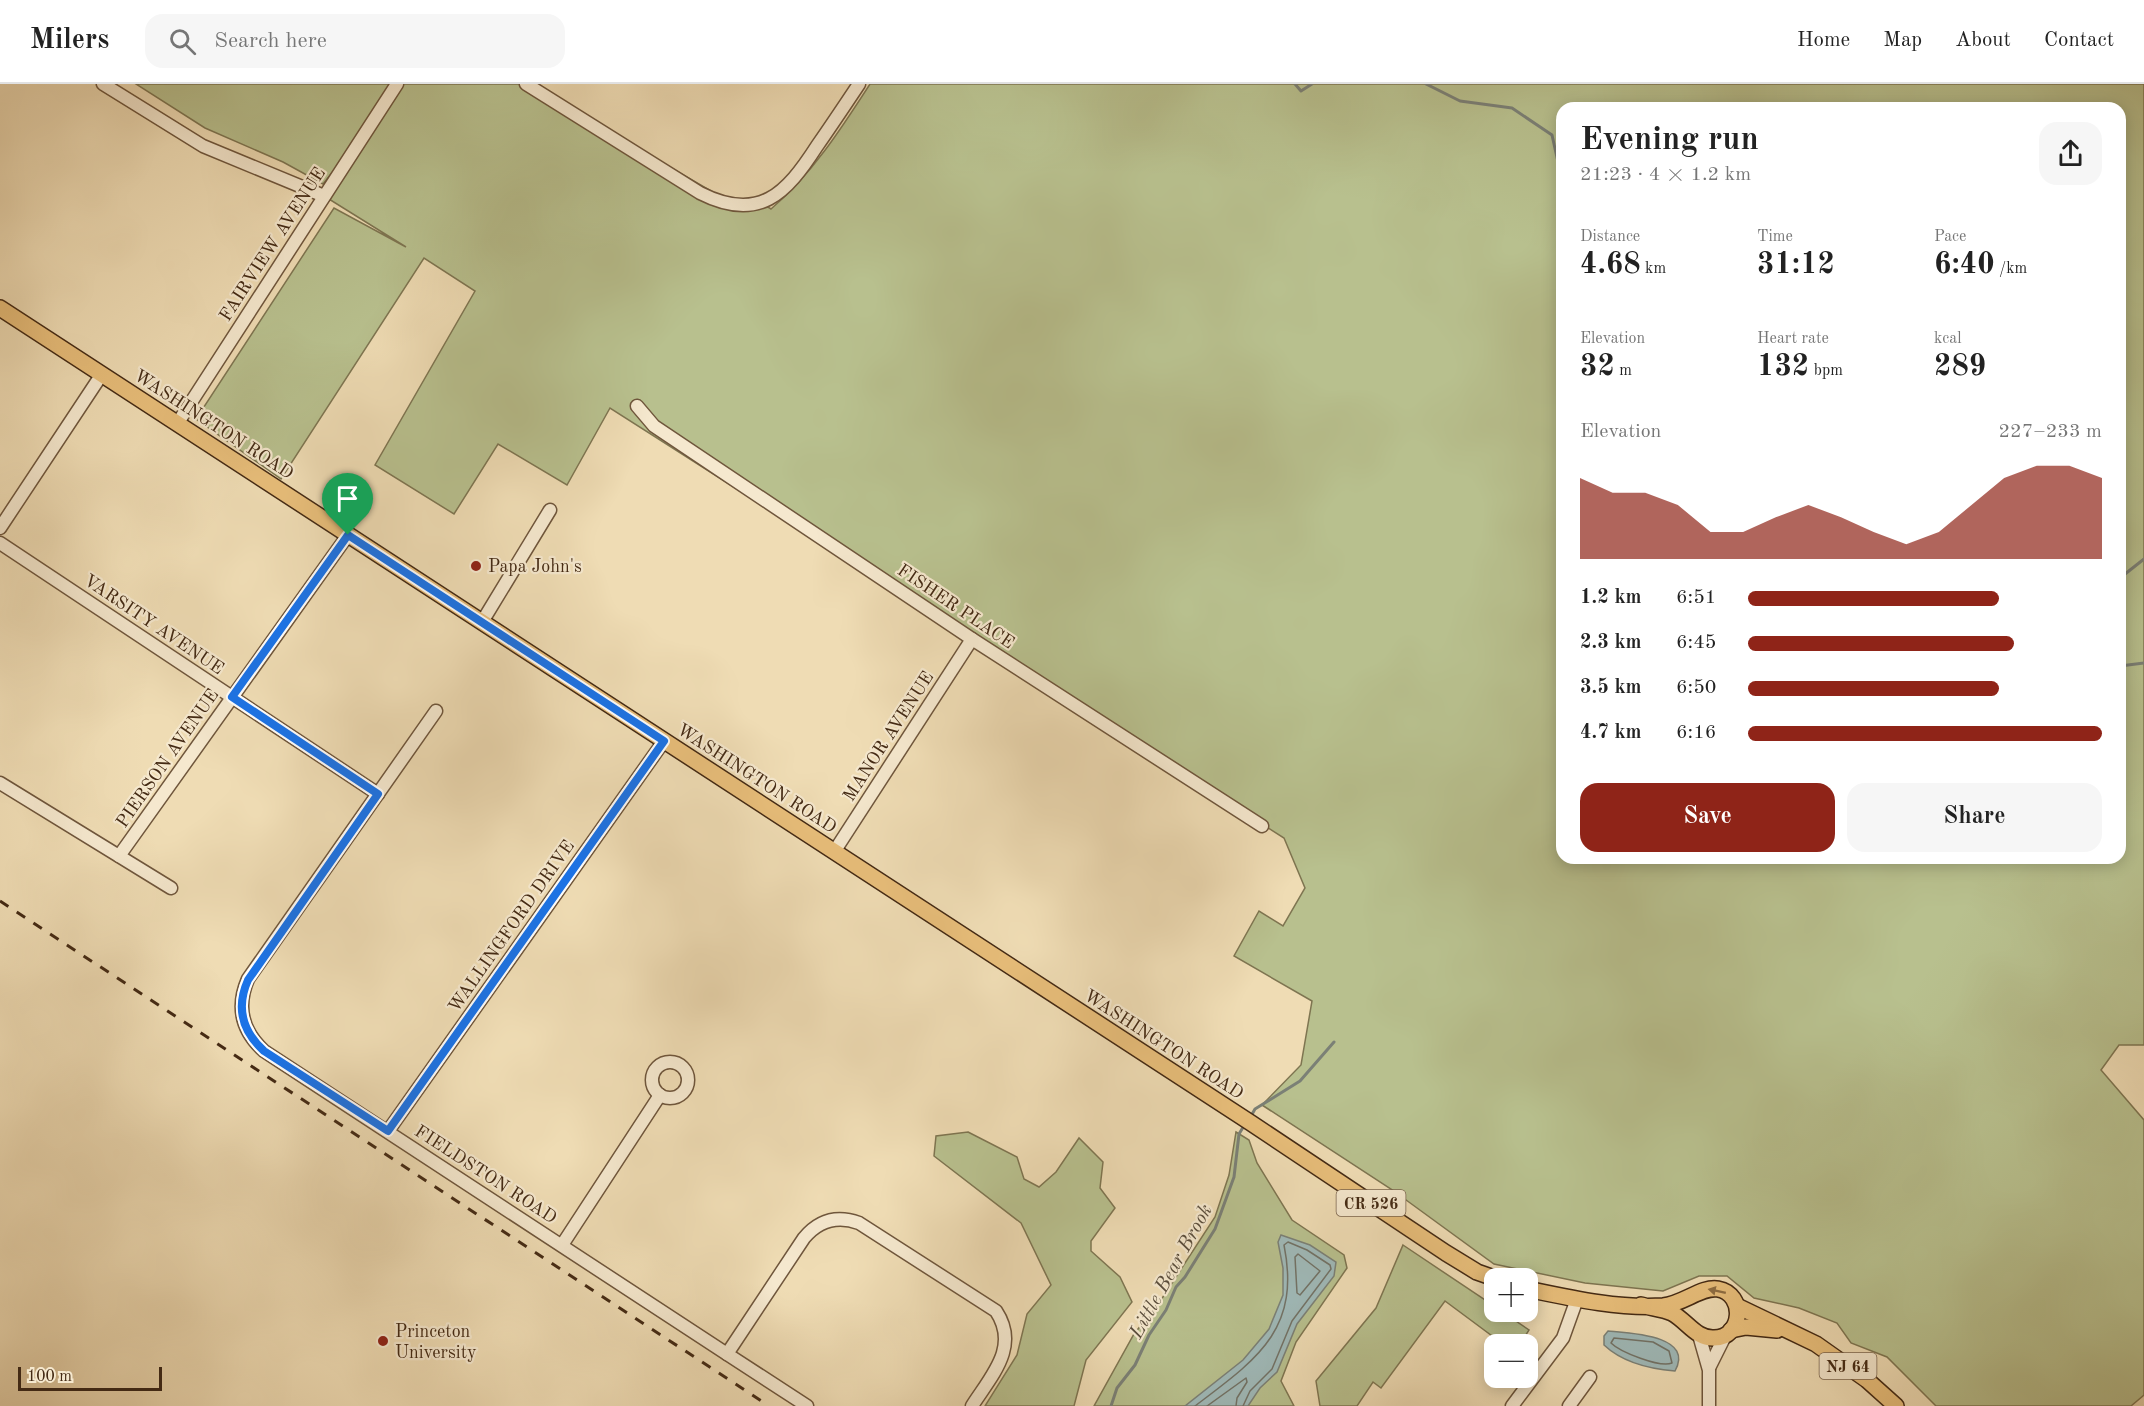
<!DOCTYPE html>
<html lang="en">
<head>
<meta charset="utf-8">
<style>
	body { margin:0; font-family:"Old Standard TT",serif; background:#f6f6f6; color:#222; height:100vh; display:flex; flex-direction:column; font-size:22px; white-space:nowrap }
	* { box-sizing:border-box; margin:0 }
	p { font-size:20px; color:#767676 }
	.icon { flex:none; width:33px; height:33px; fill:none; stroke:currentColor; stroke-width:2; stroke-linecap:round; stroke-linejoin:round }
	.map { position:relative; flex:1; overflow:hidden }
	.panel { position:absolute; left:1556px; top:18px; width:570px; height:762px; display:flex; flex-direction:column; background:#fff; border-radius:18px; box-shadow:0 3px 15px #0003 }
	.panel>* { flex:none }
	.fabs { position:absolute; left:1484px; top:1184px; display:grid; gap:12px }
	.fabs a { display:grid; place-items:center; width:54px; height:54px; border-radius:12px; background:#fff; box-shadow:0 3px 15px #0003; font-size:30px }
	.scale { position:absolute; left:18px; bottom:15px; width:144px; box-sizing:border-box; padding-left:6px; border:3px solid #442a14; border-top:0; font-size:16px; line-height:21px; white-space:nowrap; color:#442a14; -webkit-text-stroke:4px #f5e8ce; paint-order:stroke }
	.pin { position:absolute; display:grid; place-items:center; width:51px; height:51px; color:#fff; margin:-62px -26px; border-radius:50% 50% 50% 0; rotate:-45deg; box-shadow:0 0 6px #0007 }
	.pin .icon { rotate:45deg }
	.round { display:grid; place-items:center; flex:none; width:63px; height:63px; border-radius:18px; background:#f6f6f6 }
	.head { display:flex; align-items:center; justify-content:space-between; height:102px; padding:0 24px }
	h1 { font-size:33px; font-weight:700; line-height:45px }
	.metrics { display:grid; grid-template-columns:repeat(3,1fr); gap:9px; height:102px; padding:6px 24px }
	.metrics div { display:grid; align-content:center }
	.metrics b { font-size:30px; font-weight:700 }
	.metrics small { font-size:16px; font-weight:400 }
	.metrics p { font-size:16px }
	.chart { height:168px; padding:12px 24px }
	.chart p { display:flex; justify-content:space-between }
	.chart svg { width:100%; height:108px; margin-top:6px; fill:#8f2418; opacity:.7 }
	.cta { display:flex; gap:12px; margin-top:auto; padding:12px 24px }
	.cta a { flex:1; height:69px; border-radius:18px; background:#8f2418; color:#fff; font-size:24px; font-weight:700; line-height:69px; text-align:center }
	.cta a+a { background:#f6f6f6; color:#222 }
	ul { padding:0 24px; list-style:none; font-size:20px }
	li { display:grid; grid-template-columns:96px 72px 1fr; align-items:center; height:45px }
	li i { height:15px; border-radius:8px; background:#8f2418 }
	header { display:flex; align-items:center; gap:36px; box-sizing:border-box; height:84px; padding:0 30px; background:#fff; border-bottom:2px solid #e0e0e0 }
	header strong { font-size:28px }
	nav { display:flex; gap:33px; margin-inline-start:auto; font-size:21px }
	.search { width:420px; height:54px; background:#f6f6f6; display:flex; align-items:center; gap:15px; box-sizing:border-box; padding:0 21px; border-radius:18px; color:#767676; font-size:22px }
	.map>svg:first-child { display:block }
	.green { fill:#b8c08e; stroke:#7e7551; stroke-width:1.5; fill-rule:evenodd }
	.water { fill:#9fb9b8; stroke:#7b8076; stroke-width:1.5 }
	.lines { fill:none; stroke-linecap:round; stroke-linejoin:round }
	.shore { stroke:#727266; stroke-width:1.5 }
	.stream { stroke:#7b8076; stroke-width:3 }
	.minor-casing { stroke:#6f563c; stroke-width:15 }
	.major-casing { stroke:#442a14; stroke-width:18 }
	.minor { stroke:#f5e8ce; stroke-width:12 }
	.major { stroke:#e8be7a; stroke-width:15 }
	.rail { stroke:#442a14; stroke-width:3; stroke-dasharray:10 10; stroke-linecap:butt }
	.oneway { fill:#8e6d42 }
	.route-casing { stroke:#fff; stroke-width:12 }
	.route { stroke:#1a73e8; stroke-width:8 }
	.poi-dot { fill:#8f2418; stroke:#f5e8ce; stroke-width:2 }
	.labels { text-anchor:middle; stroke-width:4.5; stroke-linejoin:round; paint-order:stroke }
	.shield { fill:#f5e8ce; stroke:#79634c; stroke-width:1.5 }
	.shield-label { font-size:16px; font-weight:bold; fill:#442a14 }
	.street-label { font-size:18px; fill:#442a14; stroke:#f5e8ce }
	.poi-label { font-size:18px; fill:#442a14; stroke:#f5e8ce; text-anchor:start }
	.water-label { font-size:20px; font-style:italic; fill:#5b4e3d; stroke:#f5e8ce }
</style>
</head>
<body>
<header>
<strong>Milers</strong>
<div class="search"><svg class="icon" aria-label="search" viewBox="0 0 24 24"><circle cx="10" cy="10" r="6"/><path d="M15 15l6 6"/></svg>Search here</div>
<nav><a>Home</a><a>Map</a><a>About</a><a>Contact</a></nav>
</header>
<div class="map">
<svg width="2144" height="1322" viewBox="0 0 2144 1322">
	<rect width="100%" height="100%" fill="#efdcb4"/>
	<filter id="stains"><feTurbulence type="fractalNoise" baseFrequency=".00333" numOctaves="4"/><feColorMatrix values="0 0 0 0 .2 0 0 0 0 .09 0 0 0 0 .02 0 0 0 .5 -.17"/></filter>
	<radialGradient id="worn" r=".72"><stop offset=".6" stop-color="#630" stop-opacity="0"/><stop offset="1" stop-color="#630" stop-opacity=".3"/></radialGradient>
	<!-- green -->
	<g class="green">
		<path d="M136 0H527L735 121 760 118 771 125C812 90 841 45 870 0H2144V961H2119L2101 986 2144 1036V1311L2131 1322H1936L1887 1273 1851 1259 1837 1239 1799 1224 1754 1214 1727 1192H1699L1663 1207 1585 1199 1494 1180 1391 1105 1262 1021 1301 981 1312 917 1234 872 1259 827 1283 842 1305 804 1284 754 610 324 567 401 498 360 454 430 375 381 475 207 424 174 281 395 196 335 334 124 406 163 324 112 364 49 323 100 283 78 205 44ZM1562 24H2120V774H1562Z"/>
		<polygon points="968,1048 1017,1073 1024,1095 1039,1103 1056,1088 1079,1054 1103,1078 1100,1104 1115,1124 1091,1157 1091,1167 1120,1193 1132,1218 1086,1276 1074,1322 985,1322 1017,1271 1027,1230 1051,1201 1021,1139 934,1072 936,1052"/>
		<polygon points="1236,1048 1249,1056 1257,1079 1292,1136 1344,1171 1347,1184 1296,1258 1281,1297 1294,1322 1094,1322 1134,1250 1159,1219 1215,1133 1229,1091"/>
		<polygon points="1403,1161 1494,1222 1494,1227 1501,1227 1529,1246 1520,1260 1503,1260 1445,1217 1381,1304 1373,1298 1357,1322 1320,1322 1316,1297 1376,1224"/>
	</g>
	<!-- water -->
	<g class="water">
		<polygon points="1281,1151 1310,1161 1336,1178 1334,1192 1297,1240 1277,1288 1260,1304 1248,1322 1185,1322 1243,1276 1269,1245 1283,1211 1283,1184 1278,1158"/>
		<path d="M1608 1247C1629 1249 1695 1251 1675 1287 1650 1285 1622 1278 1604 1261V1252Z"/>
	</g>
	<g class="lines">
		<!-- shore -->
		<g class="shore">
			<polygon points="1298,1170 1320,1187 1300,1211 1297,1209 1295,1173"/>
			<path d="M1614 1254 1653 1258 1669 1267 1672 1279C1660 1284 1620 1268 1611 1259Z"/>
			<path d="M1195 1322C1257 1275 1301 1246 1284 1161L1288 1158 1307 1166 1330 1181 1331 1185 1292 1237 1272 1285 1250 1307 1243 1322"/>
			<polyline points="1207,1322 1246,1294 1247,1298 1237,1314 1236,1322"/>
		</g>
		<!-- stream -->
		<g class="stream">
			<polyline points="1295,0 1301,7 1312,0"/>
			<polyline points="1426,0 1460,17 1512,24 1552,51 1562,96"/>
			<polyline points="2120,494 2144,475"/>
			<polyline points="2120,582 2144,579"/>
			<polyline points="1251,1032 1255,1025 1300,997 1334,958"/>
			<polyline points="1111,1322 1117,1304 1135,1281 1149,1251 1166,1226 1176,1203 1185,1193 1215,1145 1234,1093 1239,1050 1245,1040"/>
		</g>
		<!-- minor casing -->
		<g class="minor-casing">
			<g id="minor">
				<polyline points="103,0 203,62 324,112"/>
				<path d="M526 0 700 109C759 139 786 110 817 62 831 42 845 21 859 0"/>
				<polyline points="637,322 654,342 972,555 1262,742"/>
				<polyline points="177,340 397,0"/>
				<polyline points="0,444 102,290"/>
				<polyline points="0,459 378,710"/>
				<polyline points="482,538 550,426"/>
				<path d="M436 627 248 895C236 923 242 947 264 967L727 1270"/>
				<polyline points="0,699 171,804"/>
				<polyline points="834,768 972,555"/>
				<polyline points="119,772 348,451"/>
				<circle cx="670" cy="996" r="18"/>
				<polyline points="388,1047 664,657"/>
				<polyline points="562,1161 660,1011"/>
				<polyline points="1699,1251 1709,1286 1709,1322"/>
				<polyline points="1709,1284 1725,1252"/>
				<path d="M807 1322 727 1270 804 1154C819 1136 837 1131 859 1139L996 1227C1020 1263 991 1292 972 1322"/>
				<polyline points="1512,1322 1563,1254 1577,1215"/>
				<polyline points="1569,1322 1590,1293"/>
			</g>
		</g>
		<!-- major casing -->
		<g class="major-casing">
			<g id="major">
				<polyline points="0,224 1251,1039 1446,1169 1477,1188 1494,1194"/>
				<path d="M1527 1205C1570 1214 1618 1225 1663 1222 1683 1220 1702 1202 1718 1205 1746 1210 1743 1254 1714 1254 1696 1255 1687 1237 1672 1229 1663 1225 1651 1224 1641 1221"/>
				<polyline points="1737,1222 1816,1260 1867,1296 1896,1322"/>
				<polyline points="1731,1246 1746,1243 1777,1246"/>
			</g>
		</g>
		<!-- minor -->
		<use href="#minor" class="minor"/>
		<!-- major -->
		<use href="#major" class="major"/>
		<!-- rail -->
		<polyline class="rail" points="0,817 769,1322"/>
	</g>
	<!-- one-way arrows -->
	<defs><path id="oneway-solid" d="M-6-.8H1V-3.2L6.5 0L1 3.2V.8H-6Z" transform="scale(1.5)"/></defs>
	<use class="oneway" href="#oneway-solid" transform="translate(1717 1207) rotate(-168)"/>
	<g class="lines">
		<!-- route casing -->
		<g class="route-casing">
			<path id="route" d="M348 451 664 657 388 1047 264 967C242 947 236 923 248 896L378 710 232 613Z"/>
		</g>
		<!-- route -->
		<use href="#route" class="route"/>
	</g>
	<!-- markers -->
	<g class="poi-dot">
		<circle cx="476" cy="482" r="6"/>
		<circle cx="383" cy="1257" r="6"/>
	</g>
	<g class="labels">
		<!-- shield labels -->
		<g class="shield">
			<rect x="1336.5" y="1106" width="69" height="26" rx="4.5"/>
			<rect x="1819.5" y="1269" width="57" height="26" rx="4.5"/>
		</g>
		<g class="shield-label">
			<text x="1371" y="1125">CR 526</text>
			<text x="1848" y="1288">NJ 64</text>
		</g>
		<!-- street labels -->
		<g class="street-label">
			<text transform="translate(272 160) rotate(-57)" y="6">FAIRVIEW AVENUE</text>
			<text transform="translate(214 340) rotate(33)" y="6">WASHINGTON ROAD</text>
			<text transform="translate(956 522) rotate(34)" y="6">FISHER PLACE</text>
			<text transform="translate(154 540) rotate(34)" y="6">VARSITY AVENUE</text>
			<text transform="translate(888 652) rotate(-57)" y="6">MANOR AVENUE</text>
			<text transform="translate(167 674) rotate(-55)" y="6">PIERSON AVENUE</text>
			<text transform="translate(757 694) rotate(33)" y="6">WASHINGTON ROAD</text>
			<text transform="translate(511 842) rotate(-55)" y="6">WALLINGFORD DRIVE</text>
			<text transform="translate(1164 960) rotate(33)" y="6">WASHINGTON ROAD</text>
			<text transform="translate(486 1090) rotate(33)" y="6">FIELDSTON ROAD</text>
		</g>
		<!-- poi labels -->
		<g class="poi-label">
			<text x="488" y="488">Papa John's</text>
			<text x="395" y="1253">Princeton<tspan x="395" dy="21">University</tspan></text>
		</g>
		<!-- water labels -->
		<g class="water-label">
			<text transform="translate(1170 1187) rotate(-61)" y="7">Little Bear Brook</text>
		</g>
	</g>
	<rect width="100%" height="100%" filter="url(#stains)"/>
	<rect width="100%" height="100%" fill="url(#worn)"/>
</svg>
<div class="fabs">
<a>+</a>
<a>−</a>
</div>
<div class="scale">100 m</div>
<div class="pin" style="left:348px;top:451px;background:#1e9e55"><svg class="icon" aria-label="arrive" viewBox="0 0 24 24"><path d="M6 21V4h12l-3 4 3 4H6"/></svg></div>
<section class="panel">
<div class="head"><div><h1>Evening run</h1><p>21:23 · 4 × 1.2 km</p></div><a class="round"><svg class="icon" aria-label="share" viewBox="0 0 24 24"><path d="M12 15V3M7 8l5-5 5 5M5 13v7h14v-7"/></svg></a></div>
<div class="metrics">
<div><p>Distance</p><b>4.68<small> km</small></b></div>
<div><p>Time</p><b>31:12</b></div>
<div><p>Pace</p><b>6:40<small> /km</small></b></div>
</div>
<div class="metrics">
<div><p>Elevation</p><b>32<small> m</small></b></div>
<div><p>Heart rate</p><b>132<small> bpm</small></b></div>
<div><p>kcal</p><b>289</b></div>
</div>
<div class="chart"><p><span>Elevation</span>227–233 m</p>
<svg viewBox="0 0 160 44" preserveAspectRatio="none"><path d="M0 44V11L10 17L20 17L30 22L40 33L50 33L60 27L70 22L80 27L90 33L100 38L110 33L120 22L130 11L140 6L150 6L160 11V44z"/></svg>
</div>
<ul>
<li><b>1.2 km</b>6:51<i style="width:71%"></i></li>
<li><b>2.3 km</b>6:45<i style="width:75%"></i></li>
<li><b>3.5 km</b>6:50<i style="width:71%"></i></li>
<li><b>4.7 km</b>6:16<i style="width:100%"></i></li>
</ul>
<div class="cta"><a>Save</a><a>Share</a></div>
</section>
</div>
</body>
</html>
